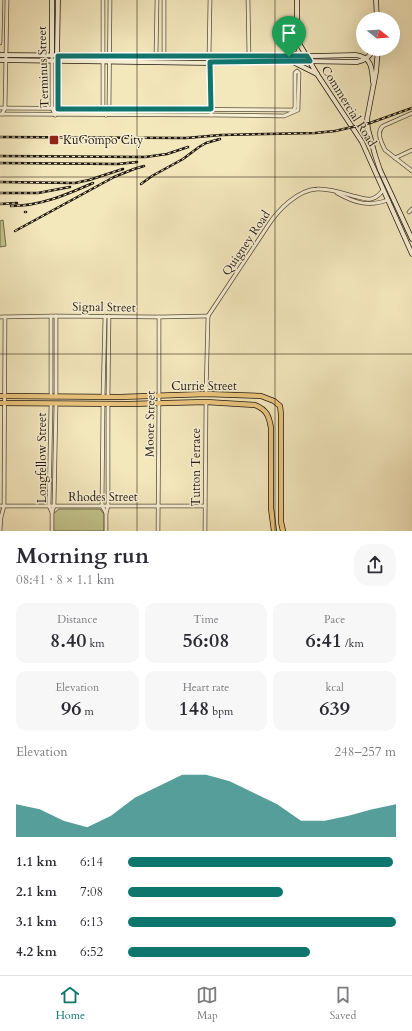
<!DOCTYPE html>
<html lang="en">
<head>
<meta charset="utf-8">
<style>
	body { margin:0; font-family:Cardo,serif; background:#f7f7f7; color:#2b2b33; height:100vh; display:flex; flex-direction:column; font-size:15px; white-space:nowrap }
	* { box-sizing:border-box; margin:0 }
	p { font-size:13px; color:#7c7c81 }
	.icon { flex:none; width:22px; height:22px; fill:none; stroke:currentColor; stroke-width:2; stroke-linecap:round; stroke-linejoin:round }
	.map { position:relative; height:531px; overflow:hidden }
	.details { display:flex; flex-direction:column; background:#fff; flex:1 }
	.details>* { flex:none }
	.needle { width:26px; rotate:107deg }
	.buttons { position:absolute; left:356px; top:12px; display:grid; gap:8px }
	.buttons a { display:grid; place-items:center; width:44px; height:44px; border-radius:50%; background:#fff; box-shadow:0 4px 16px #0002; font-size:20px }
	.pin { position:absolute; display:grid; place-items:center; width:34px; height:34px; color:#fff; margin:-41px -17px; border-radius:50% 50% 50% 0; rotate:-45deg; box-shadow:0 0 4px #0007 }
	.pin .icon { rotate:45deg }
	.round { display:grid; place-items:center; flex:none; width:42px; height:42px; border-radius:16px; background:#f7f7f7 }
	.headline { display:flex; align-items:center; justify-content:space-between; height:68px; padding:0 16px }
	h1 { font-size:22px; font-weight:700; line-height:30px }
	.metrics { display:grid; grid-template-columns:repeat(3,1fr); gap:6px; height:68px; padding:4px 16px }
	.metrics div { display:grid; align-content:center; border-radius:10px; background:#f7f7f7; text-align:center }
	.metrics b { font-size:20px; font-weight:700 }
	.metrics small { font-size:11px; font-weight:400 }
	.metrics p { font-size:11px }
	.chart { height:112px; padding:8px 16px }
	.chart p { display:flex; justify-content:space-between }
	.chart svg { width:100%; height:72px; margin-top:4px; fill:#0f766e; opacity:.7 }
	ul { padding:0 16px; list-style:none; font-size:13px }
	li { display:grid; grid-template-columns:64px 48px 1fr; align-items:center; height:30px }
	li i { height:10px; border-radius:5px; background:#0f766e }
	.dock { display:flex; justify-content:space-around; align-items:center; height:56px; border-top:1px solid #e1e1e2; background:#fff; font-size:11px; color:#7c7c81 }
	.dock a { display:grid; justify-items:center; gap:2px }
	.dock .selected { color:#0f766e }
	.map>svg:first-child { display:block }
	.green { fill:#c2c38c; stroke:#716e4d }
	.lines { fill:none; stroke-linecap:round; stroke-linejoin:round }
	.street-casing { stroke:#554c3a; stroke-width:4.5 }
	.secondary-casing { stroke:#20180e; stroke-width:5.5 }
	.primary-casing { stroke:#20180e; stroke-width:6 }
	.street { stroke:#f7efd3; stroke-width:3 }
	.secondary { stroke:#f7efd3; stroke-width:4 }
	.primary { stroke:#eac47e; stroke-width:4.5 }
	.rail-casing { stroke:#20180e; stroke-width:2.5 }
	.rail { stroke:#f7efd3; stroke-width:1; stroke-dasharray:3; stroke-linecap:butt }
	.route-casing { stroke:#fff; stroke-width:8 }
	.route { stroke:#0f766e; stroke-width:5 }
	.grid { fill:none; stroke:#20180e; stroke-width:1; stroke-opacity:0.55 }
	.poi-dot { fill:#8f2418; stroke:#f7efd3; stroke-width:1.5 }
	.labels { text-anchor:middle; stroke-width:3; stroke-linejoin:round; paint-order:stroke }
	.street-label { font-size:12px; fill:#20180e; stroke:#f7efd3 }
	.poi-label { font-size:12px; fill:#20180e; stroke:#f7efd3; text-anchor:start }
</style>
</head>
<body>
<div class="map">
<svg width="412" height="531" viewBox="0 0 412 531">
	<rect width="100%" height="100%" fill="#f3e7bc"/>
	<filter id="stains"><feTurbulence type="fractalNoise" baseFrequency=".005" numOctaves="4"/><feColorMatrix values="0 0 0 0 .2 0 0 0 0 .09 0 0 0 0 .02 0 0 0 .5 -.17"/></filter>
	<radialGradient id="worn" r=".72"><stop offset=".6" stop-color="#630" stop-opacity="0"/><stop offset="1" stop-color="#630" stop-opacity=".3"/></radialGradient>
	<!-- green -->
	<g class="green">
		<polygon points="3,220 6,246 0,247 0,221"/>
		<polygon points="59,509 100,509 104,514 104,531 53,531 53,514"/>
	</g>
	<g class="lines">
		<!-- street casing -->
		<g class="street-casing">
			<g id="street">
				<polyline points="103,0 103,109 106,115"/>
				<polyline points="248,0 249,57"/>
				<polyline points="0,43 1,0"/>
				<polyline points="156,56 157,0"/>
				<polyline points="164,56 164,0"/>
				<polyline points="209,57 210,0"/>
				<polyline points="52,59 52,108 55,115"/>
				<polyline points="210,63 211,115"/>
				<polyline points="0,108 293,110 294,109 295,107 295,73 297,71 299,73 298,110 284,116 211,115 0,114"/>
				<path d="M412 113 383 126C376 132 381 142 385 150L412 171"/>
				<polyline points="2,114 5,108 7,0"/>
				<polyline points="55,115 58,109 58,59"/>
				<polyline points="106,115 109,109 110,0"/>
				<polyline points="395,158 412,150"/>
				<path d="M337 193C355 203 368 207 388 200"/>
				<polyline points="409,212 412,209"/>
				<polyline points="51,316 51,397"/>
				<path d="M208 316 269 224C279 209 298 190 317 189 328 188 343 193 353 196 359 197 366 200 371 199 377 198 380 194 383 190"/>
				<polyline points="0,317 56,316 159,317 208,316"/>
				<polyline points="206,394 208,316"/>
				<polyline points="56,397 56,316"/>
				<polyline points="103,397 105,316"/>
				<polyline points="108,397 109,316"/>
				<polyline points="51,404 49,506 52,512"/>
				<polyline points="103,404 102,506 106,513"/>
				<polyline points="0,506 205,506"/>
				<polyline points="0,531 1,517 4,506 5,317"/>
				<polyline points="52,531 52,512 54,506 56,404"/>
				<polyline points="106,531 106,513 108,506 108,404"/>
				<polyline points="158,531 159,396 159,317"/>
				<polyline points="205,531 206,402"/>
			</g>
		</g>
		<!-- secondary casing -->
		<g class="secondary-casing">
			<g id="secondary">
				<polyline points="52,0 52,56"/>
				<polyline points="297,0 297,35 298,41 300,45 317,74 362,142 412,254"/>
				<polyline points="376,0 377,19"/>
				<polyline points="378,49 376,72 367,119 368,129 375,155 380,170 412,239"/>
				<path d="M0 55 273 57 356 55C372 57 372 69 373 82"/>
				<polyline points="57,56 58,0"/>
				<polyline points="289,57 294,50 297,41"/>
				<path d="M0 60 210 63 300 61 357 62C366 60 370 56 374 49"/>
				<polyline points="293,62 317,74"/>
			</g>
		</g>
		<!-- primary casing -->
		<g class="primary-casing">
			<g id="primary">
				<polyline points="0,396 120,397 206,394 261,396 274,401 280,406 281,414 281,522 283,531"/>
				<path d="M0 403 128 404 206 402 255 405C267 410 269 416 271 428V508L274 531"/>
			</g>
		</g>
		<!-- street -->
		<use href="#street" class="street"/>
		<!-- secondary -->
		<use href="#secondary" class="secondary"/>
		<!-- primary -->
		<use href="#primary" class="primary"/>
		<!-- rail casing -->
		<g class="rail-casing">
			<g id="rail">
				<polyline points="0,137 186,138 221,135 315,133 335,131 370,123 412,108"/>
				<polyline points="0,156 145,157 167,154 188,147"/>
				<polyline points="0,163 118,164 137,162"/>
				<polyline points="0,182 75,183 89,180 123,169"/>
				<polyline points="141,184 152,176 183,159 199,147 206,143 220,139"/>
				<polyline points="0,193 38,193 70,187"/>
				<polyline points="0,204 17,203"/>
				<path d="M11 206C40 206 66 195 93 183"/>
				<polyline points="25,212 26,212"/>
				<polyline points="15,231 114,177 134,169 144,166"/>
			</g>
		</g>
		<!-- rail -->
		<use href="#rail" class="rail"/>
	</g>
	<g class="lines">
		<!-- route casing -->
		<g class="route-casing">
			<polygon id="route" points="58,56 307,56 310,61 210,62 211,109 58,109"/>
		</g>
		<!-- route -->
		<use href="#route" class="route"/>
	</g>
	<!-- grid -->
	<path class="grid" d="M137 0V531M275 0V531M0 177H412M0 354H412"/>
	<!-- markers -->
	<rect class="poi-dot" x="49" y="135" width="10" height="10" rx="2"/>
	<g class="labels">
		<!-- street labels -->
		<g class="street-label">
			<text transform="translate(43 67) rotate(-92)" y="4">Terminus Street</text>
			<text transform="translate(349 106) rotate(58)" y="4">Commercial Road</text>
			<text transform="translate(246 243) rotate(-56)" y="4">Quigney Road</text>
			<text transform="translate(104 307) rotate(1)" y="4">Signal Street</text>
			<text x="204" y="390">Currie Street</text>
			<text transform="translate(150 424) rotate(-89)" y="4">Moore Street</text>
			<text transform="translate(42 458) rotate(-90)" y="4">Longfellow Street</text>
			<text transform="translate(196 467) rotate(-90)" y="4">Tutton Terrace</text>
			<text x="103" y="501">Rhodes Street</text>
		</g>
		<!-- poi labels -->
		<g class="poi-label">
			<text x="63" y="144">KuGompo City</text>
		</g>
	</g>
	<rect width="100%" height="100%" filter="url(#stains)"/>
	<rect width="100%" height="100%" fill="url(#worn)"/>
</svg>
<div class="buttons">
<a><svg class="needle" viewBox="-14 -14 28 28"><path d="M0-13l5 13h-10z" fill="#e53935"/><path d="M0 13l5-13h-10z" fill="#7c7c81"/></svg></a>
</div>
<div class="pin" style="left:289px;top:57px;background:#1e9e55"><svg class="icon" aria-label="arrive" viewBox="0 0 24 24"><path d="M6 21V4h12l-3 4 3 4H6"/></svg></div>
</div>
<section class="details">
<div class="headline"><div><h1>Morning run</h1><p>08:41 · 8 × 1.1 km</p></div><a class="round"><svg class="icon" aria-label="share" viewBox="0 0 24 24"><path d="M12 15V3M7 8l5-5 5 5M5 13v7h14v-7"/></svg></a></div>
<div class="metrics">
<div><p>Distance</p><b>8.40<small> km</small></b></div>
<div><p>Time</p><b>56:08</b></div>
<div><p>Pace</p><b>6:41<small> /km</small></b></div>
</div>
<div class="metrics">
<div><p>Elevation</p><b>96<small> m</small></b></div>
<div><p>Heart rate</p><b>148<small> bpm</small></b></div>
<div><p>kcal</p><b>639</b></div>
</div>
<div class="chart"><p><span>Elevation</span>248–257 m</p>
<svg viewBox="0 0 160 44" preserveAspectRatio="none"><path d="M0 44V24L10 27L20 34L30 38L40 31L50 20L60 13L70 6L80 6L90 10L100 17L110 24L120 34L130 34L140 31L150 27L160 24V44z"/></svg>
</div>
<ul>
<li><b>1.1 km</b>6:14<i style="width:99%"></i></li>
<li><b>2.1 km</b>7:08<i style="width:58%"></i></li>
<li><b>3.1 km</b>6:13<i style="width:100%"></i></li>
<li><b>4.2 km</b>6:52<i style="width:68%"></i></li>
</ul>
</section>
<nav class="dock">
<a class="selected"><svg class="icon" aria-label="home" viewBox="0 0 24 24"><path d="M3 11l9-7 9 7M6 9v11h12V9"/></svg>Home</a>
<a><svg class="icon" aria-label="map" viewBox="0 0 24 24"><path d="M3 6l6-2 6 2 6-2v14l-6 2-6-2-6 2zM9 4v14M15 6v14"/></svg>Map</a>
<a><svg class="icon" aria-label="saved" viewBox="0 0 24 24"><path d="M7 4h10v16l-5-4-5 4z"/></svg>Saved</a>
</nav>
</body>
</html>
